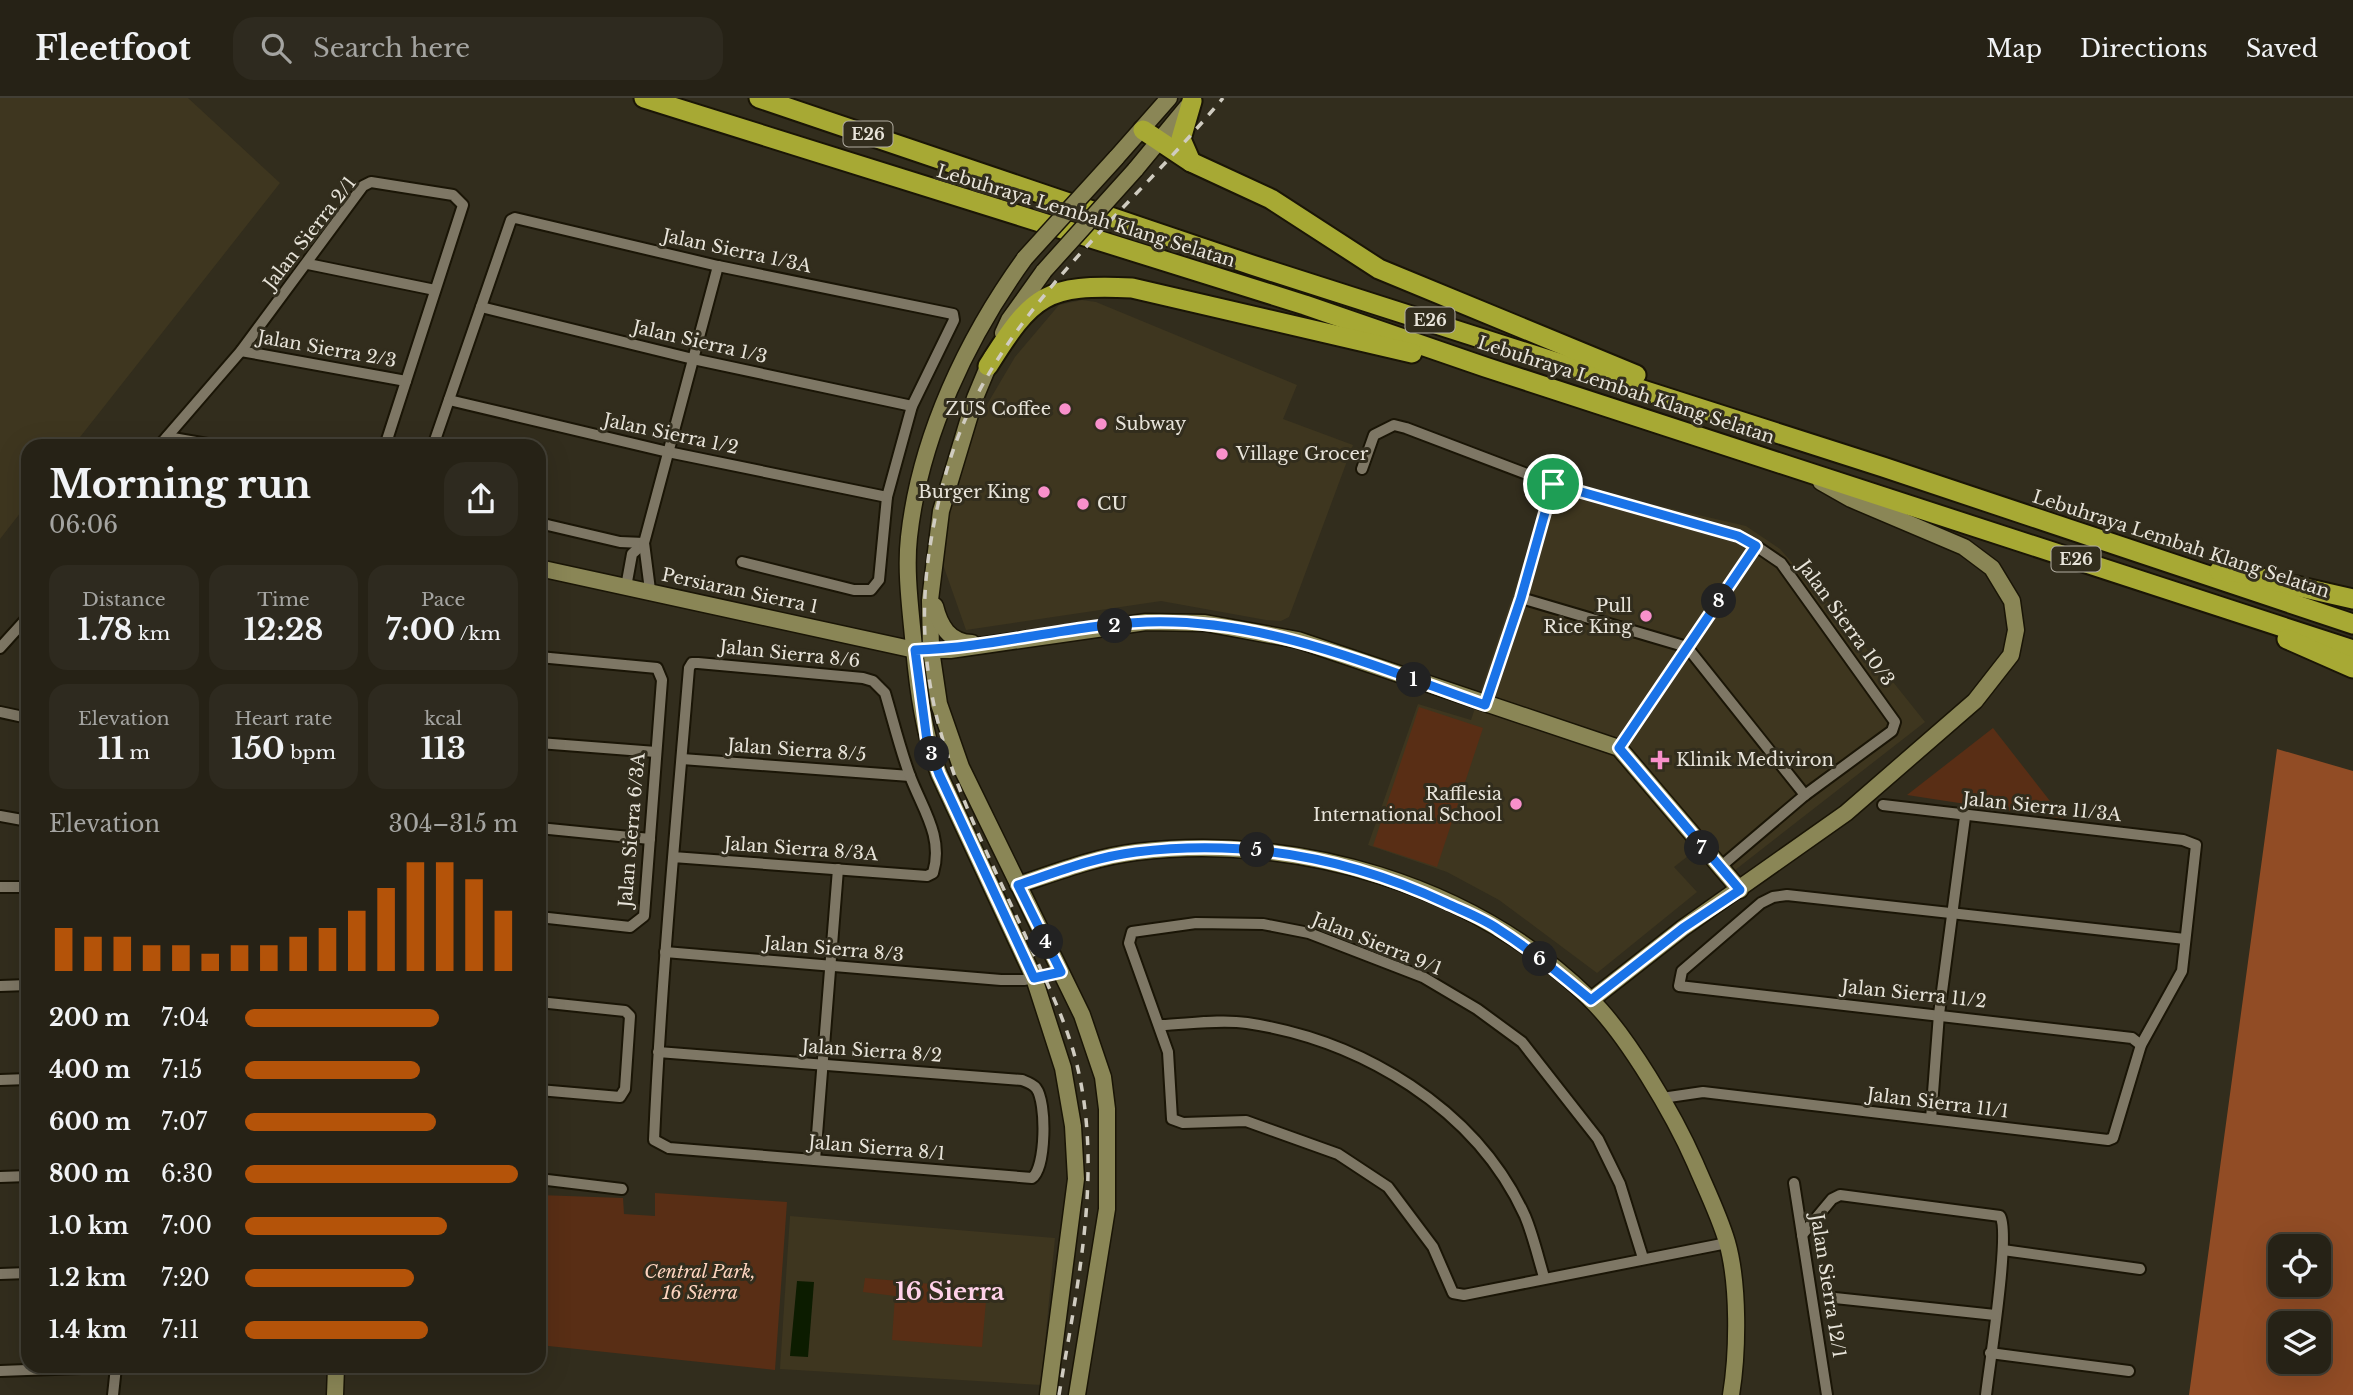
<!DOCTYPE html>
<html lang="en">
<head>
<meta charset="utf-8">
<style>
	body { margin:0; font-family:"Libre Baskerville",serif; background:#2e2a1f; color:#f1f3f6; height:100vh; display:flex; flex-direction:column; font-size:26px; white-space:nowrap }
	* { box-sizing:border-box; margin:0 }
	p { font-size:23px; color:#a4a4a1 }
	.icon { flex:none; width:38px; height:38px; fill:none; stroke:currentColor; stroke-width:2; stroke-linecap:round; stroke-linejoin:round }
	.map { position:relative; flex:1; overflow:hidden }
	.side { position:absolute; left:21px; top:341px; width:525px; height:934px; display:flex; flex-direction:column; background:#262216; border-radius:21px; box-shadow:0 7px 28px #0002,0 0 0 2px #423f35 }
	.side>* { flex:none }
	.tools { position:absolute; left:2268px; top:1136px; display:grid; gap:14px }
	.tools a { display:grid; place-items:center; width:63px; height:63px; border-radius:14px; background:#262216; box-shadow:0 7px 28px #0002,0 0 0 2px #423f35; font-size:35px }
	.pin { position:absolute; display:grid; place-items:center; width:60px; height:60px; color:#fff; margin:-30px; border:4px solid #fff; border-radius:50%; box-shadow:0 2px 7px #0007 }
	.km { position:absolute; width:35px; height:35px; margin:-18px; border-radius:50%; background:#222; color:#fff; font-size:19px; line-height:35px; text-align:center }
	.round { display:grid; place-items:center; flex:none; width:74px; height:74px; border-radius:21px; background:#2e2a1f }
	.overview { display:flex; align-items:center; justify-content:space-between; height:119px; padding:0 28px }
	h1 { font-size:38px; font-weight:800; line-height:52px }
	.figures { display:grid; grid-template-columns:repeat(3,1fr); gap:10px; height:119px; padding:7px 28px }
	.figures div { display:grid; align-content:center; border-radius:18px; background:#2e2a1f; text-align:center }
	.figures b { font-size:30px; font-weight:800 }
	.figures small { font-size:19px; font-weight:400 }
	.figures p { font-size:19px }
	.chart { height:196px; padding:14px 28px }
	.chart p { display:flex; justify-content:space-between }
	.chart svg { width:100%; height:126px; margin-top:7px; stroke:#b45309; stroke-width:6 }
	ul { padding:0 28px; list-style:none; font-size:23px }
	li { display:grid; grid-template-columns:112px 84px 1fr; align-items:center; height:52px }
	li i { height:18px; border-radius:9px; background:#b45309 }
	header { display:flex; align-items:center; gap:42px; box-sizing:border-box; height:98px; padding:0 35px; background:#262216; border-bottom:2px solid #423f35 }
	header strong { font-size:33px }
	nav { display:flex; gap:38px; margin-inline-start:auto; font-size:24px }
	.search { width:490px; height:63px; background:#2e2a1f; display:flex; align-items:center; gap:18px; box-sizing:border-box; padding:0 24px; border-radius:21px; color:#a4a4a1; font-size:26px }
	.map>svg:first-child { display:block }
	.built { fill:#3e361f }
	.green { fill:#592e15 }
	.forest { fill:#914c25; fill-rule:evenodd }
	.water { fill:#0c1c00 }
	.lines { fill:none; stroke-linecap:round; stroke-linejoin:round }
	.street-casing { stroke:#1a1506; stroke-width:14 }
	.secondary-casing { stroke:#1a1506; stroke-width:19 }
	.highway-casing { stroke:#1a1506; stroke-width:23 }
	.street { stroke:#7e7765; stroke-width:10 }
	.secondary { stroke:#8a8656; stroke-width:16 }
	.highway { stroke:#a7a934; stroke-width:19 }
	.rail { stroke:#d0ccc1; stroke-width:3.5; stroke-dasharray:9 9; stroke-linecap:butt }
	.secondary-bridge-casing { stroke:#1a1506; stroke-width:19; stroke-linecap:butt }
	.secondary-bridge { stroke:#8a8656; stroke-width:16 }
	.route-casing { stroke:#fff; stroke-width:14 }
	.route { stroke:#1a73e8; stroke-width:9 }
	.poi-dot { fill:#f890cb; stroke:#322d1d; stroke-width:2.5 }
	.labels { text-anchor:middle; stroke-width:6; stroke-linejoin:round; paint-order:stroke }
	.shield { fill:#322d1d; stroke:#b1ada1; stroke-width:2 }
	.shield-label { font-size:16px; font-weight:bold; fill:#e8e4da }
	.street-label { font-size:18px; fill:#e8e4da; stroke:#322d1d }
	.poi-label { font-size:18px; fill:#e8e4da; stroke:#322d1d; text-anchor:end }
	.park-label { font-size:18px; font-style:italic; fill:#fdd4bf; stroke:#322d1d }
	.district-label { font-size:24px; font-weight:bold; fill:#ffd1e9; stroke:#322d1d }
</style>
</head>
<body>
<header>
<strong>Fleetfoot</strong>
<div class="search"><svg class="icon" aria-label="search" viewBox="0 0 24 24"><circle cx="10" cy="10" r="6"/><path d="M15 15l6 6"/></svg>Search here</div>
<nav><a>Map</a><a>Directions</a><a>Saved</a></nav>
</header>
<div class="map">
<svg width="2353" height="1297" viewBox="0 0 2353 1297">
	<rect width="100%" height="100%" fill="#322d1d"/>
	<!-- built -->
	<g class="built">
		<polygon points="0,0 188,0 280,85 73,348 28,348 28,405 0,441"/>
		<polygon points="1082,202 1096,204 1297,287 1283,321 1353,347 1289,519 1281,523 1266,522 1161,503 966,532 940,458 946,406 972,332 1015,259 1059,207"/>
		<polygon points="1551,383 1746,428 1780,451 1845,524 1925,624 1721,783 1693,754 1674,769 1697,794 1597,875 1499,802 1447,774 1368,747 1418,606 1471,622"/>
		<polygon points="790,1118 1055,1140 1041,1287 780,1271"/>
	</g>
	<!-- green -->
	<g class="green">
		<polygon points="1419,609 1483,630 1437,769 1373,748"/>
		<polygon points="1993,630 2064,721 1907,697"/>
		<polygon points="655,1095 787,1104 775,1272 539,1247 539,1097 623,1100 624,1116 655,1118"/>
		<polygon points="865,1180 987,1191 982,1249 892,1242 895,1198 863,1194"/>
	</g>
	<!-- forest -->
	<path class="forest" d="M2277 651 2353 673V1297H2189ZM2280 1148H2319V1186H2280ZM2280 1225H2319V1264H2280Z"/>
	<!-- water -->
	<polygon class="water" points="797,1183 814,1184 808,1259 790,1258"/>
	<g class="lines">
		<!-- street casing -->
		<g class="street-casing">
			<g id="street">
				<polyline points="308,166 435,192"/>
				<polyline points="481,209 693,261 912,308"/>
				<polyline points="241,253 406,283"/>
				<polyline points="449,302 668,354 887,399"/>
				<polyline points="167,339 219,348"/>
				<polyline points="159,348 241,253 363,88 371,84 453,97 463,107 385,348"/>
				<polyline points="433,348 511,122 515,120 718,168 953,216 954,222 912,308 887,399 879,482 871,492 854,492 742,464"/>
				<polyline points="1362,371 1374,337 1394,327 1406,330 1553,386 1738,438 1756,448 1781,465 1895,624 1892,633 1805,697 1719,770"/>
				<polyline points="539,425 620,444 644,445"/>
				<polyline points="626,489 632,456 644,445"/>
				<polyline points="650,492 644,445 718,168"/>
				<polyline points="1521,500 1687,549 1805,697"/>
				<polyline points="0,550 28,519"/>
				<polyline points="539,559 657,570 662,582 644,818 630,829 539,819"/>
				<polyline points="1485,607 1521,500 1553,386"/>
				<polyline points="0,614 28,620"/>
				<polyline points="539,645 656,654"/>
				<polyline points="1619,650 1756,448"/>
				<polyline points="682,661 910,678"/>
				<polyline points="0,718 28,723"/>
				<polyline points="539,730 650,741"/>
				<polyline points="0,789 28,789"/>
				<polyline points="665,854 1001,882 1024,882 1061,874"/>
				<polyline points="0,888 28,887"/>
				<polyline points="539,904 625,913 630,918 625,991 620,999 539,992"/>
				<path d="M1161 927C1188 926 1220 921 1247 925 1361 942 1476 1010 1525 1118 1533 1137 1538 1159 1544 1179"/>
				<polyline points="2141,947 2132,940 1679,888 1682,873 1761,805 1773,799 1787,797 2185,841"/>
				<path d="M658 954 1022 982C1027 984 1033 986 1036 990 1047 1004 1046 1070 1032 1080L669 1050 654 1042C661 884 676 727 689 570L692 565H698L863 580 873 583 885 595C893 622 900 651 910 678 922 710 944 739 933 775L927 778 673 759"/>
				<polyline points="0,982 28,981"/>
				<polyline points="1662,1000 1703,994 2108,1042 2113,1040 2141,947 2182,873 2196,747 2183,742 1883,707"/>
				<polyline points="1931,1021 1939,916 1965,719"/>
				<polyline points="815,1062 838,771"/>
				<polyline points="0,1079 28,1078"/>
				<polyline points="539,1081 622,1091"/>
				<polyline points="1794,1085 1827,1297"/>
				<path d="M1802 1137 1832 1101 1840 1097 2000 1118C2011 1134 1989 1269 1986 1297"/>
				<polyline points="2003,1152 2140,1171"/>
				<polyline points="1643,1160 1620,1086 1598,1041 1522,944 1477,911 1423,879 1309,835 1263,826 1196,825 1132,834 1129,845 1168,954 1172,1021 1183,1025 1246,1023 1338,1056 1388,1089 1433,1149 1453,1195 1464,1197 1727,1145"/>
				<polyline points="0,1176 28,1175"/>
				<polyline points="1835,1200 1995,1217"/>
				<polyline points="1990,1255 2129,1273"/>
				<polyline points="0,1273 108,1269"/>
				<polyline points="113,1297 116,1269"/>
			</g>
		</g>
		<!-- secondary casing -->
		<g class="secondary-casing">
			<g id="secondary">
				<polyline points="1116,60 1169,0"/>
				<polyline points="1135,72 1187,9"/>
				<path d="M1025 160C967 240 920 339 909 439 905 475 911 514 914 550 918 594 924 635 939 676L1034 880 1063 970 1073 1028 1076 1081 1048 1297"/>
				<polyline points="1003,235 1009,222 1044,173"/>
				<polyline points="992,259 975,300 941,413 930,502 931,552 939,606 961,669 1082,917 1103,979 1107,1011 1107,1111 1077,1297"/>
				<polyline points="539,470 915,552 950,552 1146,524 1205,525 1298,542 1619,650 1740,792"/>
				<path d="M935 508C940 528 949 544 972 545"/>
				<path d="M1018 787C1057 774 1095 759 1136 754 1296 735 1473 786 1590 901 1627 937 1674 1017 1695 1065 1706 1091 1719 1117 1727 1144 1739 1186 1738 1254 1731 1297"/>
				<polyline points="1591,902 1683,830 1846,715 1975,603 2011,557 2016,532 2012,503 1992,470 1964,449 1851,401 1821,384"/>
				<polyline points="335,1297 336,1269"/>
			</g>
		</g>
		<!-- highway casing -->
		<g class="highway-casing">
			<g id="highway">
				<polyline points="644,0 1305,207 1485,269 2353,552"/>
				<polyline points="759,0 1252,167 1883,369 2353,526"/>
				<polyline points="1143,32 1191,64 1271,101 1379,171 1636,277"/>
				<polyline points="1191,64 1181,41 1192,3"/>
				<path d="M988 268C1033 196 1046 186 1132 190L1412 255"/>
				<polyline points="2219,473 2235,474 2353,501"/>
				<polyline points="2287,541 2353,570"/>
			</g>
		</g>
		<!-- street -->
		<use href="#street" class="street"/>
		<!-- secondary -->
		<use href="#secondary" class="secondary"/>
		<!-- highway -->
		<use href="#highway" class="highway"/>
		<!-- rail -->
		<path class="rail" d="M1059 1297C1077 1187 1104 1073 1076 963 1066 924 1048 887 1031 850 969 713 907 612 929 455 937 401 951 346 977 297 1037 183 1141 99 1223 0"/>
		<!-- secondary-bridge casing -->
		<g class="secondary-bridge-casing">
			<g id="secondary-bridge">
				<polyline points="1025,160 1116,60"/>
				<polyline points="1044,173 1135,72"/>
			</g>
		</g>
		<!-- secondary-bridge -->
		<use href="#secondary-bridge" class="secondary-bridge"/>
	</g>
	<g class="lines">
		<!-- route casing -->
		<g class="route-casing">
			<path id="route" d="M1553 386 1738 438 1756 448 1619 650 1740 792 1683 830 1591 902C1561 877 1531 852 1498 831 1482 820 1463 813 1446 805 1348 759 1243 741 1136 754 1095 759 1057 774 1018 787L1061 874 1034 880 939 676 927 643 915 552C992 550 1069 527 1147 524 1265 520 1376 569 1485 607L1521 500Z"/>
		</g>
		<!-- route -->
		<use href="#route" class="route"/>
	</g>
	<!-- markers -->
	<g class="poi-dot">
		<circle cx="1065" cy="311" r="7"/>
		<circle cx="1101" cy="326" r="7"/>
		<circle cx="1222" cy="356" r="7"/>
		<circle cx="1044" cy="394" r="7"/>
		<circle cx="1083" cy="406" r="7"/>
		<circle cx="1646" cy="518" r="7"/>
		<path d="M1656.5 651.5h7v7h7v7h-7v7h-7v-7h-7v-7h7z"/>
		<circle cx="1516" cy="706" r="7"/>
	</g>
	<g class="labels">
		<!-- shield labels -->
		<g class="shield">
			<rect x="843.5" y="23.5" width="49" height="25" rx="5"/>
			<rect x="1405.5" y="209.5" width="49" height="25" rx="5"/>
			<rect x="2051.5" y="448.5" width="49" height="25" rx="5"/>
		</g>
		<g class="shield-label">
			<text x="868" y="42">E26</text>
			<text x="1430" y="228">E26</text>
			<text x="2076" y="467">E26</text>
		</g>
		<!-- street labels -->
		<g class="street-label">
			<text transform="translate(1086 118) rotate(17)" y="6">Lebuhraya Lembah Klang Selatan</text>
			<text transform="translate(310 135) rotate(-52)" y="6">Jalan Sierra 2/1</text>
			<text transform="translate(737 153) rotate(12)" y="6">Jalan Sierra 1/3A</text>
			<text transform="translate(700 244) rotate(13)" y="6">Jalan Sierra 1/3</text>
			<text transform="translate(327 251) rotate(10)" y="6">Jalan Sierra 2/3</text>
			<text transform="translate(1626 292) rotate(18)" y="6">Lebuhraya Lembah Klang Selatan</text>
			<text transform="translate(671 336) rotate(12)" y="6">Jalan Sierra 1/2</text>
			<text transform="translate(2181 446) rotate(18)" y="6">Lebuhraya Lembah Klang Selatan</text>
			<text transform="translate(740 493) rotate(12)" y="6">Persiaran Sierra 1</text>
			<text transform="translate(1846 525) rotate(54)" y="6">Jalan Sierra 10/3</text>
			<text transform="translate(790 556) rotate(6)" y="6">Jalan Sierra 8/6</text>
			<text transform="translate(797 652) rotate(4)" y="6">Jalan Sierra 8/5</text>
			<text transform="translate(2042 709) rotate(6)" y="6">Jalan Sierra 11/3A</text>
			<text transform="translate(632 732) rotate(-85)" y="6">Jalan Sierra 6/3A</text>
			<text transform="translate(801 751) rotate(4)" y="6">Jalan Sierra 8/3A</text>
			<text transform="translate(1377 846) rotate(22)" y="6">Jalan Sierra 9/1</text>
			<text transform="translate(834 851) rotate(5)" y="6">Jalan Sierra 8/3</text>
			<text transform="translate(1914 896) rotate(6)" y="6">Jalan Sierra 11/2</text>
			<text transform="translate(872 953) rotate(4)" y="6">Jalan Sierra 8/2</text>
			<text transform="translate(1938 1005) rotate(7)" y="6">Jalan Sierra 11/1</text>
			<text transform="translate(877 1050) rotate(5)" y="6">Jalan Sierra 8/1</text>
			<text transform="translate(1828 1188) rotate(81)" y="6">Jalan Sierra 12/1</text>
		</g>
		<!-- poi labels -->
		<g class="poi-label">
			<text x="1051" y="317">ZUS Coffee</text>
			<text x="1115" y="332" text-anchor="start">Subway</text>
			<text x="1236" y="362" text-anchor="start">Village Grocer</text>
			<text x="1030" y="400">Burger King</text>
			<text x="1097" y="412" text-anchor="start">CU</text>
			<text x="1632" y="514">Pull<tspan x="1632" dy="21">Rice King</tspan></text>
			<text x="1676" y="668" text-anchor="start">Klinik Mediviron</text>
			<text x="1502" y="702">Rafflesia<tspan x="1502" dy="21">International School</tspan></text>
		</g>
		<!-- park labels -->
		<g class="park-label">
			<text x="700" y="1180">Central Park,<tspan x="700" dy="21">16 Sierra</tspan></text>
		</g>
		<!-- district labels -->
		<g class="district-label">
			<text x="950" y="1202">16 Sierra</text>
		</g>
	</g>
</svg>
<div class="tools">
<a><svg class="icon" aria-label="locate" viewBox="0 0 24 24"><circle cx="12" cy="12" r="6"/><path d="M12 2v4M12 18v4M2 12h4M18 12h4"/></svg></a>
<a><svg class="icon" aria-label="layers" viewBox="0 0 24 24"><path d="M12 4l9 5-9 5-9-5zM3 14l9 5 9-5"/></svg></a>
</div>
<div class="pin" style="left:1553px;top:386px;background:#1e9e55"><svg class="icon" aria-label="arrive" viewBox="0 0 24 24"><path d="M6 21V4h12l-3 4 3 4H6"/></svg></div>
<b class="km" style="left:1414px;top:582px">1</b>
<b class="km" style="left:1115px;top:528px">2</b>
<b class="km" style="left:932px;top:656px">3</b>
<b class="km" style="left:1046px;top:844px">4</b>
<b class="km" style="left:1257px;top:752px">5</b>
<b class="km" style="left:1540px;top:861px">6</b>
<b class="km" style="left:1702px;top:750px">7</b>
<b class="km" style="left:1719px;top:503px">8</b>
<section class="side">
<div class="overview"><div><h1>Morning run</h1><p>06:06</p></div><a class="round"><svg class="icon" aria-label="share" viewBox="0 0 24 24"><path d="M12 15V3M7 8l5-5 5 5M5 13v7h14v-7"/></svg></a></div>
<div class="figures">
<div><p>Distance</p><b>1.78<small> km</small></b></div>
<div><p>Time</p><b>12:28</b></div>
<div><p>Pace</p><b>7:00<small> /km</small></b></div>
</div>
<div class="figures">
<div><p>Elevation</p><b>11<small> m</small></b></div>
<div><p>Heart rate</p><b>150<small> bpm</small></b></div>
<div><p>kcal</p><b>113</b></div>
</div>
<div class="chart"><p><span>Elevation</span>304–315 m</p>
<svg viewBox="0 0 160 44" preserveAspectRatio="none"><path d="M5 44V29M15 44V32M25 44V32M35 44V35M45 44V35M55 44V38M65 44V35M75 44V35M85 44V32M95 44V29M105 44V23M115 44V15M125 44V6M135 44V6M145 44V12M155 44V23"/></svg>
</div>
<ul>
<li><b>200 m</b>7:04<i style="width:71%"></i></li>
<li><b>400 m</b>7:15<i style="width:64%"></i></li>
<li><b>600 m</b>7:07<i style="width:70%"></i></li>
<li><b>800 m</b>6:30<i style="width:100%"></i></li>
<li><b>1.0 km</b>7:00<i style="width:74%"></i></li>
<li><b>1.2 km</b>7:20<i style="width:62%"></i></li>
<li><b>1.4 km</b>7:11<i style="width:67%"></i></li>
</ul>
</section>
</div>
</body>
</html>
